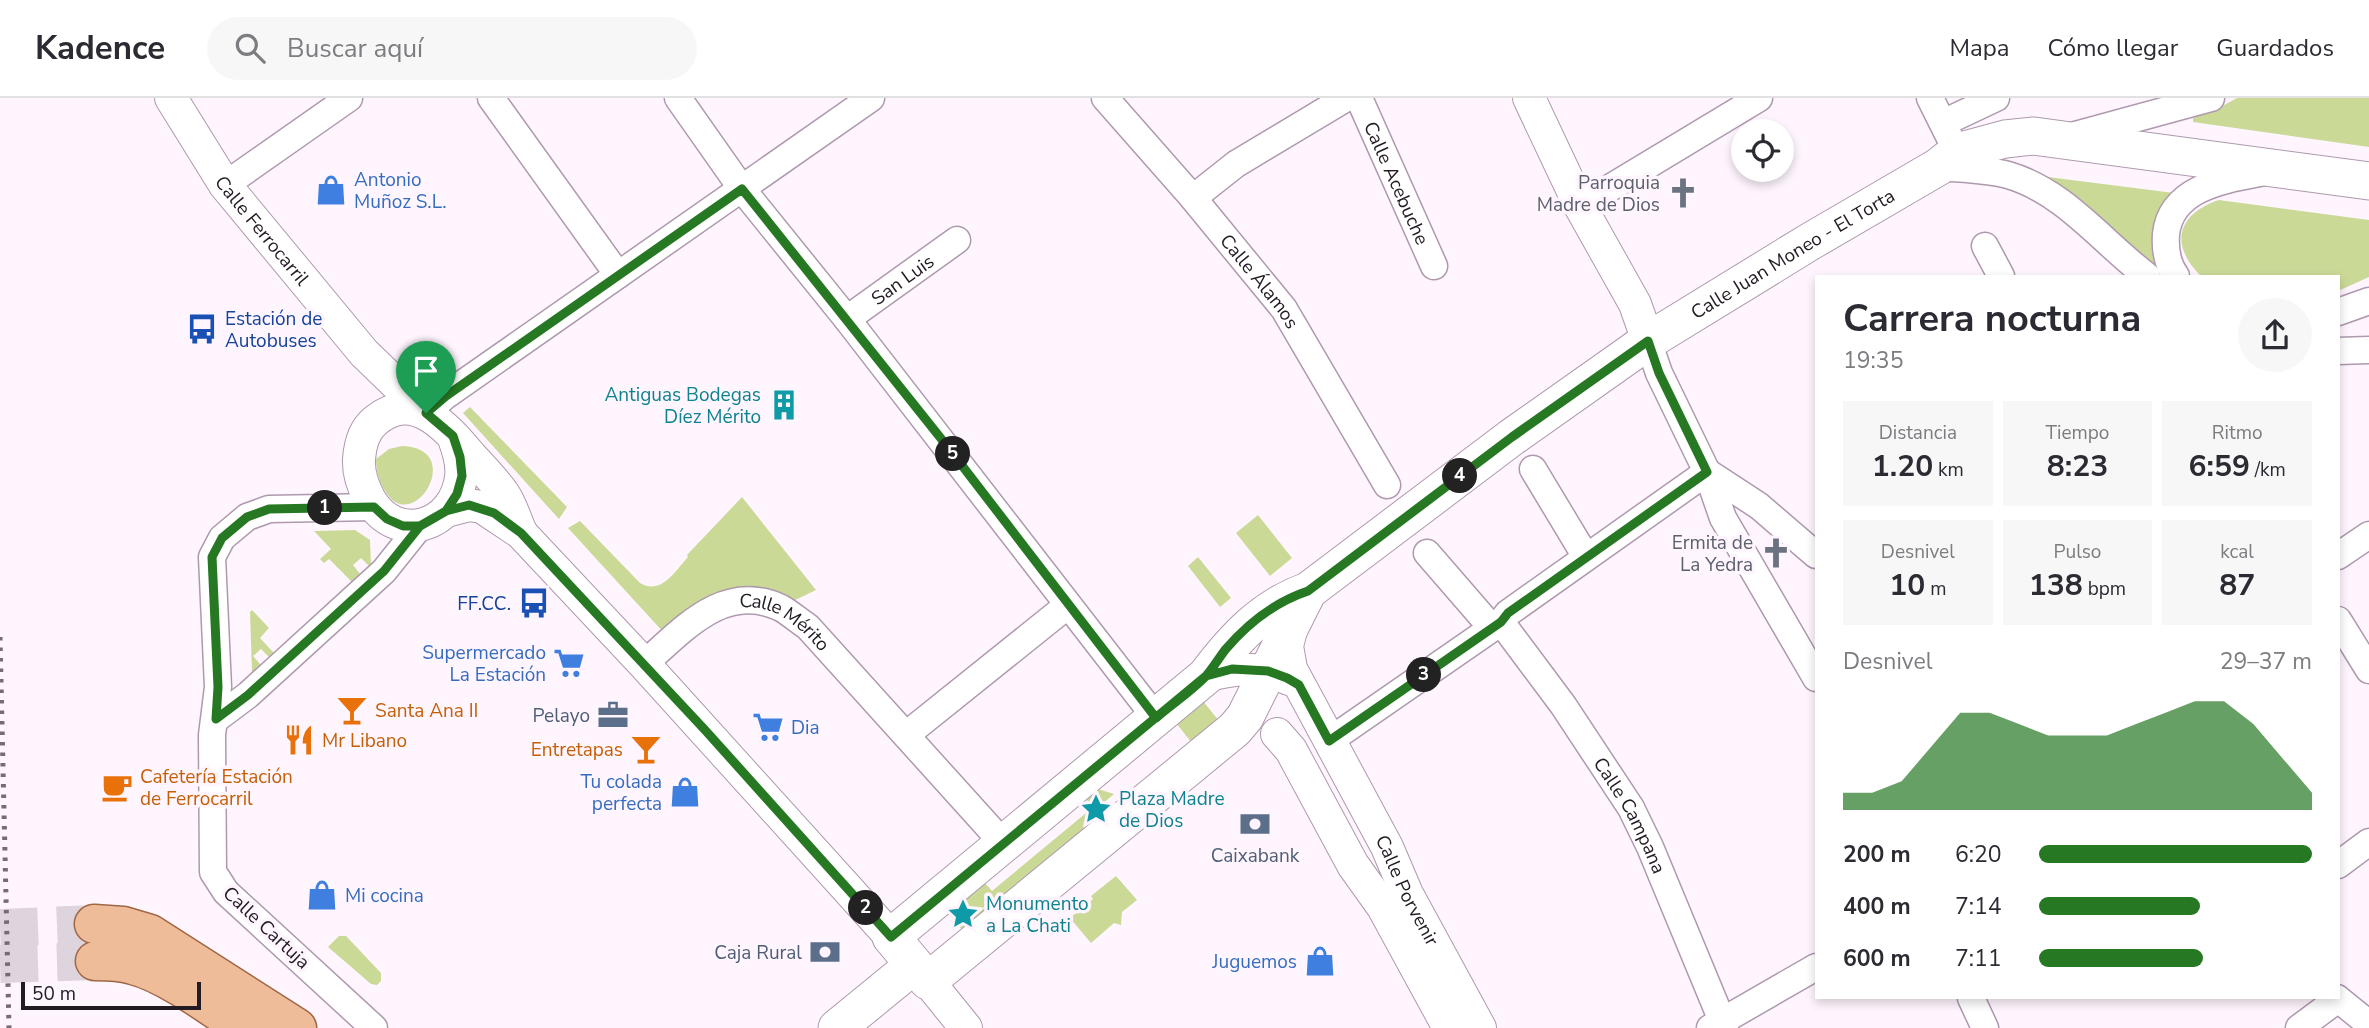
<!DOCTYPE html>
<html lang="es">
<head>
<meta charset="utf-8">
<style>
	body { margin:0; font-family:"Nunito Sans",sans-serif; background:#f7f7f7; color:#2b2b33; height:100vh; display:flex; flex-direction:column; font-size:26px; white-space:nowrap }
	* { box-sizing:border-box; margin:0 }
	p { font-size:23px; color:#7c7c81 }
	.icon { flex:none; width:38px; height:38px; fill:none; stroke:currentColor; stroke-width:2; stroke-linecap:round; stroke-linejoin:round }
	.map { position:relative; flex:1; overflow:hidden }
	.details { position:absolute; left:1815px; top:177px; width:525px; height:724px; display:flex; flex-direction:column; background:#fff; border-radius:0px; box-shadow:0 4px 10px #0003 }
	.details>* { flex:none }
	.buttons { position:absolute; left:1731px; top:21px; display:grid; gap:14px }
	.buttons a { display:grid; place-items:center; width:63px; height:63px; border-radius:50%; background:#fff; box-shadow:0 4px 10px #0003; font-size:35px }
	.scale { position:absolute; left:21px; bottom:18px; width:180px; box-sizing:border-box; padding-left:7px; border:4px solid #231b23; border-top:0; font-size:19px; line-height:24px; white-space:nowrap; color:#231b23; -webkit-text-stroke:5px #fff5fe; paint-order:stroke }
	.pin { position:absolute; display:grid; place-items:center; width:60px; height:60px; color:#fff; margin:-72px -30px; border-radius:50% 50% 50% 0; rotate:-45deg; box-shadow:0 0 7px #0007 }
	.pin .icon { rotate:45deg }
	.km { position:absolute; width:35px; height:35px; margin:-18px; border-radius:50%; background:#222; color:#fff; font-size:19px; line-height:35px; text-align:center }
	.round { display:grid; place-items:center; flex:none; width:74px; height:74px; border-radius:37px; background:#f7f7f7 }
	.head { display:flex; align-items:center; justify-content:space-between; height:119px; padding:0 28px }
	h1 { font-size:38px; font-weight:700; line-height:52px }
	.metrics { display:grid; grid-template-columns:repeat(3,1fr); gap:10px; height:119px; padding:7px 28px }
	.metrics div { display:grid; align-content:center; border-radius:0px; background:#f7f7f7; text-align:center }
	.metrics b { font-size:30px; font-weight:700 }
	.metrics small { font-size:19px; font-weight:400 }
	.metrics p { font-size:19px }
	.chart { height:196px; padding:14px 28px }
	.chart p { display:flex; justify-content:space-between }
	.chart svg { width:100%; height:126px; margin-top:7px; fill:#267823; opacity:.7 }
	ul { padding:0 28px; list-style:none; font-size:23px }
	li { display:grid; grid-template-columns:112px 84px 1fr; align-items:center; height:52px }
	li i { height:18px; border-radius:9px; background:#267823 }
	header { display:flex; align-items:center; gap:42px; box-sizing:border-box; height:98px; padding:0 35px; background:#fff; border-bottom:2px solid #e1e1e2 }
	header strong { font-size:33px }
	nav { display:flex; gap:38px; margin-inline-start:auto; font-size:24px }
	.search { width:490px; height:63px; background:#f7f7f7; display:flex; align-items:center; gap:18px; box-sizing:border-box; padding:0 24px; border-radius:38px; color:#7c7c81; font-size:26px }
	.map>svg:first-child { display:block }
	.green { fill:#cbd997 }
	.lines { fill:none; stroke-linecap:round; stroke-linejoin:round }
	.primary-tunnel { stroke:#ded4dd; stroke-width:38; stroke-dasharray:38 19; stroke-linecap:butt }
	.minor-casing { stroke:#ae99ae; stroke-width:29 }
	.tertiary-casing { stroke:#ae99ae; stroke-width:34 }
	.secondary-casing { stroke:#ae99ae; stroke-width:39 }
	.primary-casing { stroke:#a06745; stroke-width:41 }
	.minor { stroke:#fff; stroke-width:26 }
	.tertiary { stroke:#fff; stroke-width:32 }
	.secondary { stroke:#fff; stroke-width:37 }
	.primary { stroke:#efbc9a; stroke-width:38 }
	.rail { stroke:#756c75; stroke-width:5; stroke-dasharray:3.5 7; stroke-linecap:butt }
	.route-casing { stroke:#fff; stroke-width:14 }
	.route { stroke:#267823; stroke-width:9 }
	.labels { text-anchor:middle; stroke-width:7; stroke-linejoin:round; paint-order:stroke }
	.shop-label { font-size:19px; fill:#366cbe; stroke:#fff5fe; text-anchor:start }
	.street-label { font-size:19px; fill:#231b23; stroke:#fff5fe }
	.worship-label { font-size:19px; fill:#5b616d; stroke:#fff5fe; text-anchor:end }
	.transit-label { font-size:19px; fill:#164399; stroke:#fff5fe; text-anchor:start }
	.culture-label { font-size:19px; fill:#0d838f; stroke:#fff5fe; text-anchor:start }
	.food-label { font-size:19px; fill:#c56008; stroke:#fff5fe; text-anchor:start }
	.service-label { font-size:19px; fill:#4e5e75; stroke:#fff5fe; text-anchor:end }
</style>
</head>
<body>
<header>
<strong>Kadence</strong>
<div class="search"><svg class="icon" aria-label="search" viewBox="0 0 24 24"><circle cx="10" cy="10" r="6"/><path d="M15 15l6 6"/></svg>Buscar aquí</div>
<nav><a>Mapa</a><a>Cómo llegar</a><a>Guardados</a></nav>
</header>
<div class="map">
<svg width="2369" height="930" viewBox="0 0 2369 930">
	<rect width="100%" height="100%" fill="#fff5fe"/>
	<!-- green -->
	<g class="green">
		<polygon points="2237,0 2369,0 2369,49 2193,24 2193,20 2213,13"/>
		<polygon points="2040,78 2174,95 2161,176 2158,176"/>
		<path d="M2219 102 2369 122V179L2338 193V178H2201C2169 147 2177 116 2219 102Z"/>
		<polygon points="470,309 567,409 559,421 463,315"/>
		<path d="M402 348C466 350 415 436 387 396 380 386 376 374 376 361L389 351Z"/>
		<path d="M742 399 816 492 791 504 784 501 665 536 568 430 580 423 640 485C661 498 676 472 688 459L687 457Z"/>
		<polygon points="1258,417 1292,460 1270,478 1236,435"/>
		<polygon points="355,432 370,442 371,467 369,468 361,460 353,467 360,476 352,484 329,461 324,465 320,461 331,451 314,433"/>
		<polygon points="1198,459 1231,500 1220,509 1188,468"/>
		<polygon points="252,512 269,530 260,540 274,555 269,559 261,551 253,558 261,567 252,574 250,514"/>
		<polygon points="1203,603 1219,623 1192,645 1176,625"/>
		<polygon points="1098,691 1114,696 1102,706 1103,716 963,833 948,814 984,784 992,793 1086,715 1088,707 1087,700"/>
		<polygon points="1116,778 1137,802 1122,814 1121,827 1114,825 1091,845 1070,820 1093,801 1091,798"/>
		<polygon points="339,838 346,838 381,875 381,883 377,887 371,886 328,849"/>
	</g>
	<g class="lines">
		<!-- primary-tunnel -->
		<g class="primary-tunnel">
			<polyline points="0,830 94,826"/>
			<polyline points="0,866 95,863"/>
		</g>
		<!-- minor casing -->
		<g class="minor-casing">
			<g id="minor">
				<polyline points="491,0 618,177"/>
				<polyline points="678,0 742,91 847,221 1156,620"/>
				<path id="s1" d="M1105 0 1193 100 1284 211 1387 387"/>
				<path id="s2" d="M1359 0 1434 168"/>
				<polyline points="1930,0 1957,54"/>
				<polyline points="1943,25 1996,0"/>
				<polyline points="2068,39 2211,0"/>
				<path d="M1938 69C1961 71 1986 71 2008 77 2064 93 2102 144 2147 178"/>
				<polyline points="225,87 349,0"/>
				<polyline points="1193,100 1236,66 1346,0"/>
				<polyline points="1580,108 1759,0"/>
				<polyline points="1985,148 2001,178"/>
				<path d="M2176 178C2167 166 2165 151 2166 136 2171 90 2223 82 2260 75"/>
				<polyline points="2338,214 2369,203"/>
				<path id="s3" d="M847 221 957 142"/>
				<polyline points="1648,243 1659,275 1707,374 1723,420 1816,580"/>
				<polyline points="2338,253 2369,252"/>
				<polyline points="426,315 445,298 871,0"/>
				<polyline points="1533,371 1586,459"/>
				<polyline points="1707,374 1759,408 1816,457"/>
				<polyline points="1427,455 1492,530"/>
				<polyline points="2338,458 2369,437"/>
				<polyline points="2338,522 2369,572"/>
				<path id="s4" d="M1501 524 1563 607 1631 710 1650 749 1725 930"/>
				<path id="s5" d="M644 566C683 532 724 483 781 510 790 515 799 523 808 529L1004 746"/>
				<polyline points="216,621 248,597 384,473 420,428"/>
				<polyline points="906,637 1068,507"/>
				<polyline points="1329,643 1501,524 1508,515 1707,374"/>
				<polyline points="2338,767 2369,744"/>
				<polyline points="1971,900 1985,930"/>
				<polyline points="2337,900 2369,926"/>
				<polyline points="374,930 226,794 213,774 212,637 218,589 212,459 222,440 247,419 269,411 374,409"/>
				<polyline points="1710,930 1816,869"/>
				<polyline points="2299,930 2338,901"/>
			</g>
		</g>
		<!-- tertiary casing -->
		<g class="tertiary-casing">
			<g id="tertiary">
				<path id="s6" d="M171 0 225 87 364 255 426 315"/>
				<polyline points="1529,0 1580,108 1635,206 1648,243"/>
				<path d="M453 338C458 351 463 365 461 379 455 429 397 447 370 402 363 389 358 376 359 361 360 347 363 333 375 323 414 290 447 330 471 358 482 370 494 382 503 395 511 406 515 421 521 434"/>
				<polyline points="446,413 469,407 482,409 521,435 644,566 891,839"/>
				<path id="s7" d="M1292 528 1287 548 1291 571 1387 749 1407 796 1480 930"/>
				<path d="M1206 578C1234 570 1261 568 1289 581"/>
				<polyline points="1277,636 1291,652 1353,767 1383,809 1449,930"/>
				<polyline points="928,883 966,930"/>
			</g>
		</g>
		<!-- secondary casing -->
		<g class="secondary-casing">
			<g id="secondary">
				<path id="s8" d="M1308 493 1245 619 1235 631 928 883 891 839 1206 578C1234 541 1263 509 1308 493L1512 339 1648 243 1811 143 1938 69 1957 54 2005 41 2034 38 2369 83"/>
				<polyline points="837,930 914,867"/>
			</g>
		</g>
		<!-- primary casing -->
		<g class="primary-casing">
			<g id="primary">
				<polyline points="94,826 123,828 150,836 297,930"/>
				<path d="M95 863C107 863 121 863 133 867 168 876 213 910 243 930"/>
			</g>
		</g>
		<!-- minor -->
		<use href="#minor" class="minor"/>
		<!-- tertiary -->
		<use href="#tertiary" class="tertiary"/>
		<!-- secondary -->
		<use href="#secondary" class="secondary"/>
		<!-- primary -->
		<use href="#primary" class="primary"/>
		<!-- rail -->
		<polyline class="rail" points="0,539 9,930"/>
	</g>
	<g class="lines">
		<!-- route casing -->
		<g class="route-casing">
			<path id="route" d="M426 315 453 338 460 359 462 378 457 396 446 413 420 428 384 473 248 597 216 621 218 589 212 459 222 440 247 419 269 411 374 409 387 421 403 428H420L446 413 469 407 494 415 521 435 705 632 891 839 1206 578 1232 571 1268 573 1287 580 1299 587 1329 643 1501 524 1508 515 1707 374 1659 275 1648 243 1512 339 1308 493C1275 504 1248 525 1225 552 1219 560 1213 570 1206 578 1192 593 1172 606 1156 620L947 348 742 91 446 298 426 315"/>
		</g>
		<!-- route -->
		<use href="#route" class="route"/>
	</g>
	<!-- icons -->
	<defs>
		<g id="shop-bare" transform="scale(2.415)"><path d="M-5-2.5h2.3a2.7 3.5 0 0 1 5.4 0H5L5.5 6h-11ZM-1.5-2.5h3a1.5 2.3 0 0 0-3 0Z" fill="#3f7fe0" stroke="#fff5fe" stroke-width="2.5" paint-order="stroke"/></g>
		<g id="church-bare" transform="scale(2.415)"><path d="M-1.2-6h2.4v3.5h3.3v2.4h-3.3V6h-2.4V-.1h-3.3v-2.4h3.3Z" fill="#6b7280" stroke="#fff5fe" stroke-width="2.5" paint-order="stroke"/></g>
		<g id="bus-bare" transform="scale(2.415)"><path d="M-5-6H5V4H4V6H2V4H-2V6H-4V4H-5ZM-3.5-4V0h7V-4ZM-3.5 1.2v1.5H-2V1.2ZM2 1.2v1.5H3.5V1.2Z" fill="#1a4fb4" stroke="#fff5fe" stroke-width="2.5" paint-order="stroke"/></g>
		<g id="building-bare" transform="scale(2.415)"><path d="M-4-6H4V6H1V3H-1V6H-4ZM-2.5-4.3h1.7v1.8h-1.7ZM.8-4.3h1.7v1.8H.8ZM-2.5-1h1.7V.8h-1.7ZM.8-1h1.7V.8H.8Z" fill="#0f9aa8" stroke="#fff5fe" stroke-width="2.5" paint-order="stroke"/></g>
		<g id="supermarket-bare" transform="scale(2.415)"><path d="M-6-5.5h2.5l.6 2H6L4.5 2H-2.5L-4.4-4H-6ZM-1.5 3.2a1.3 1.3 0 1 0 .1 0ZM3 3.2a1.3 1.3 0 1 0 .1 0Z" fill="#3f7fe0" stroke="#fff5fe" stroke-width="2.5" paint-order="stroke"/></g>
		<g id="bar-bare" transform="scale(2.415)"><path d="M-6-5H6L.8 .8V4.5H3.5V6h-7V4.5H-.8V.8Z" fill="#e8710a" stroke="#fff5fe" stroke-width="2.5" paint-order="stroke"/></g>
		<g id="office-bare" transform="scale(2.415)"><path d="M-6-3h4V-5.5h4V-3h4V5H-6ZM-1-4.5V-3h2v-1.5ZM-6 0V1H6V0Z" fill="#5c6f8a" stroke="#fff5fe" stroke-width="2.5" paint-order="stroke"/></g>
		<g id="restaurant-bare" transform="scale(2.415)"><path d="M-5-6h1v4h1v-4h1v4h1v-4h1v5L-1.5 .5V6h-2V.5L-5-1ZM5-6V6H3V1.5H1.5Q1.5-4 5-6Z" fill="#e8710a" stroke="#fff5fe" stroke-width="2.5" paint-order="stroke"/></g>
		<g id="cafe-bare" transform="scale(2.415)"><path d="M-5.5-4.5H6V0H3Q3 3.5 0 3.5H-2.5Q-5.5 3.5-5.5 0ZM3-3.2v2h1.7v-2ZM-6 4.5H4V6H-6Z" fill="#e8710a" stroke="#fff5fe" stroke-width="2.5" paint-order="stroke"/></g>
		<g id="sight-bare" transform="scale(2.415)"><path d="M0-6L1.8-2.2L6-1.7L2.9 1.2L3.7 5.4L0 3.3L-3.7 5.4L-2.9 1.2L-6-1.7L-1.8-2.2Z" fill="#0f9aa8" stroke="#fff5fe" stroke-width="2.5" paint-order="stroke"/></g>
		<g id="bank-bare" transform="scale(2.415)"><path d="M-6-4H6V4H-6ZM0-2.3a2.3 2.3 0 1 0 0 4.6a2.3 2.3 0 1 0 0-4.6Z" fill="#5c6f8a" stroke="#fff5fe" stroke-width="2.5" paint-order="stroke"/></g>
	</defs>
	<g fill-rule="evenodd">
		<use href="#shop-bare" x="331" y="92"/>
		<use href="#church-bare" x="1683" y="95"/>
		<use href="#bus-bare" x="202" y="231"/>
		<use href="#building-bare" x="784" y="307"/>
		<use href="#church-bare" x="1776" y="455"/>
		<use href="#bus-bare" x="534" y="505"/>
		<use href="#supermarket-bare" x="569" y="565"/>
		<use href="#bar-bare" x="352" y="612"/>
		<use href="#office-bare" x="613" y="617"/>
		<use href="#supermarket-bare" x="768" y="629"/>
		<use href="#restaurant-bare" x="299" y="642"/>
		<use href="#bar-bare" x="646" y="651"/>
		<use href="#cafe-bare" x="117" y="689"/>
		<use href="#shop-bare" x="685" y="694"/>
		<use href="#sight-bare" x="1096" y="711"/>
		<use href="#bank-bare" x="1255" y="726"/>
		<use href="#shop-bare" x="322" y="797"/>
		<use href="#sight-bare" x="963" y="816"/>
		<use href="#bank-bare" x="825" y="854"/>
		<use href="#shop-bare" x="1320" y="863"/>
	</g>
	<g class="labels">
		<!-- shop labels -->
		<g class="shop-label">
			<text x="354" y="88">Antonio<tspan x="354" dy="22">Muñoz S.L.</tspan></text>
			<text x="546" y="561" text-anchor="end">Supermercado<tspan x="546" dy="22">La Estación</tspan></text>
			<text x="791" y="636">Dia</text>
			<text x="662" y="690" text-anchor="end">Tu colada<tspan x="662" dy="22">perfecta</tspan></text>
			<text x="345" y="804">Mi cocina</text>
			<text x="1297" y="870" text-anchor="end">Juguemos</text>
		</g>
		<!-- street labels -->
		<g class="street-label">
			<text dy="7" stroke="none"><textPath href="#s2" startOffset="93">Calle Acebuche</textPath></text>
			<text dy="7" stroke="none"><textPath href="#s6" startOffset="161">Calle Ferrocarril</textPath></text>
			<text dy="7" stroke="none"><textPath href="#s8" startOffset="1746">Calle Juan Moneo - El Torta</textPath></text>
			<text dy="7" stroke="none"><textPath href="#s3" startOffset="68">San Luis</textPath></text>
			<text dy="7" stroke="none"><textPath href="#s1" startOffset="240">Calle Álamos</textPath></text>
			<text dy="7" stroke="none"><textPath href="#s5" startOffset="168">Calle Mérito</textPath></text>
			<text dy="7" stroke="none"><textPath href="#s4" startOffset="233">Calle Campana</textPath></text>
			<text dy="7" stroke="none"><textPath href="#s7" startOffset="294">Calle Porvenir</textPath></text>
			<text transform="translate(267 829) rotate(43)" y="7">Calle Cartuja</text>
		</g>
		<!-- worship labels -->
		<g class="worship-label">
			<text x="1660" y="91">Parroquia<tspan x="1660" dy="22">Madre de Dios</tspan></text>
			<text x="1753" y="451">Ermita de<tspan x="1753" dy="22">La Yedra</tspan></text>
		</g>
		<!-- transit labels -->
		<g class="transit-label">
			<text x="225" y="227">Estación de<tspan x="225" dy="22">Autobuses</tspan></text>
			<text x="511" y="512" text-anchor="end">FF.CC.</text>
		</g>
		<!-- culture labels -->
		<g class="culture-label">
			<text x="761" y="303" text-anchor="end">Antiguas Bodegas<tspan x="761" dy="22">Díez Mérito</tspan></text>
			<text x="1119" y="707">Plaza Madre<tspan x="1119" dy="22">de Dios</tspan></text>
			<text x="986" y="812">Monumento<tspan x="986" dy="22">a La Chati</tspan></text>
		</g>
		<!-- food labels -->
		<g class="food-label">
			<text x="375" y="619">Santa Ana II</text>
			<text x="322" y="649">Mr Libano</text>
			<text x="623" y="658" text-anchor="end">Entretapas</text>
			<text x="140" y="685">Cafetería Estación<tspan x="140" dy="22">de Ferrocarril</tspan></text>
		</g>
		<!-- service labels -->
		<g class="service-label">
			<text x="590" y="624">Pelayo</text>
			<text x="1255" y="764" text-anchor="middle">Caixabank</text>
			<text x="802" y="861">Caja Rural</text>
		</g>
	</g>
</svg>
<div class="buttons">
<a><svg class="icon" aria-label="locate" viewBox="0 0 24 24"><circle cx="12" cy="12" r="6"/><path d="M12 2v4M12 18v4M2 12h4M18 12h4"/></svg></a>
</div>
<div class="scale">50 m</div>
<div class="pin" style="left:426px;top:315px;background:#1e9e55"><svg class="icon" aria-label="arrive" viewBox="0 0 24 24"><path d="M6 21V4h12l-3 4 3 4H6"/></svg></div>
<b class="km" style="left:325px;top:410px">1</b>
<b class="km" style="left:866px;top:810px">2</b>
<b class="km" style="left:1424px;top:577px">3</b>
<b class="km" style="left:1460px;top:378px">4</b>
<b class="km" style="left:953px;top:356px">5</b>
<section class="details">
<div class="head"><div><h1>Carrera nocturna</h1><p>19:35</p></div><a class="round"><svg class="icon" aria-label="share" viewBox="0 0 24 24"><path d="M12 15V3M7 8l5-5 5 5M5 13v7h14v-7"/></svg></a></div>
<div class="metrics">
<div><p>Distancia</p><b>1.20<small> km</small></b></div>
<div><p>Tiempo</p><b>8:23</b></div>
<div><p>Ritmo</p><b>6:59<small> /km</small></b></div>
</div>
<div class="metrics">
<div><p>Desnivel</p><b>10<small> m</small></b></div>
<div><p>Pulso</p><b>138<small> bpm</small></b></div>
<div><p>kcal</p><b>87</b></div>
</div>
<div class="chart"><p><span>Desnivel</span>29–37 m</p>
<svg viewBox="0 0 160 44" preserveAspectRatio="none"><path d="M0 44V38L10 38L20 34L30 22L40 10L50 10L60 14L70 18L80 18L90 18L100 14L110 10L120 6L130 6L140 14L150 26L160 38V44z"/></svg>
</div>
<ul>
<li><b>200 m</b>6:20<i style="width:100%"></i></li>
<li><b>400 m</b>7:14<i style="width:59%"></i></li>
<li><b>600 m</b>7:11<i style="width:60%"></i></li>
</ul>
</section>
</div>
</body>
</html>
